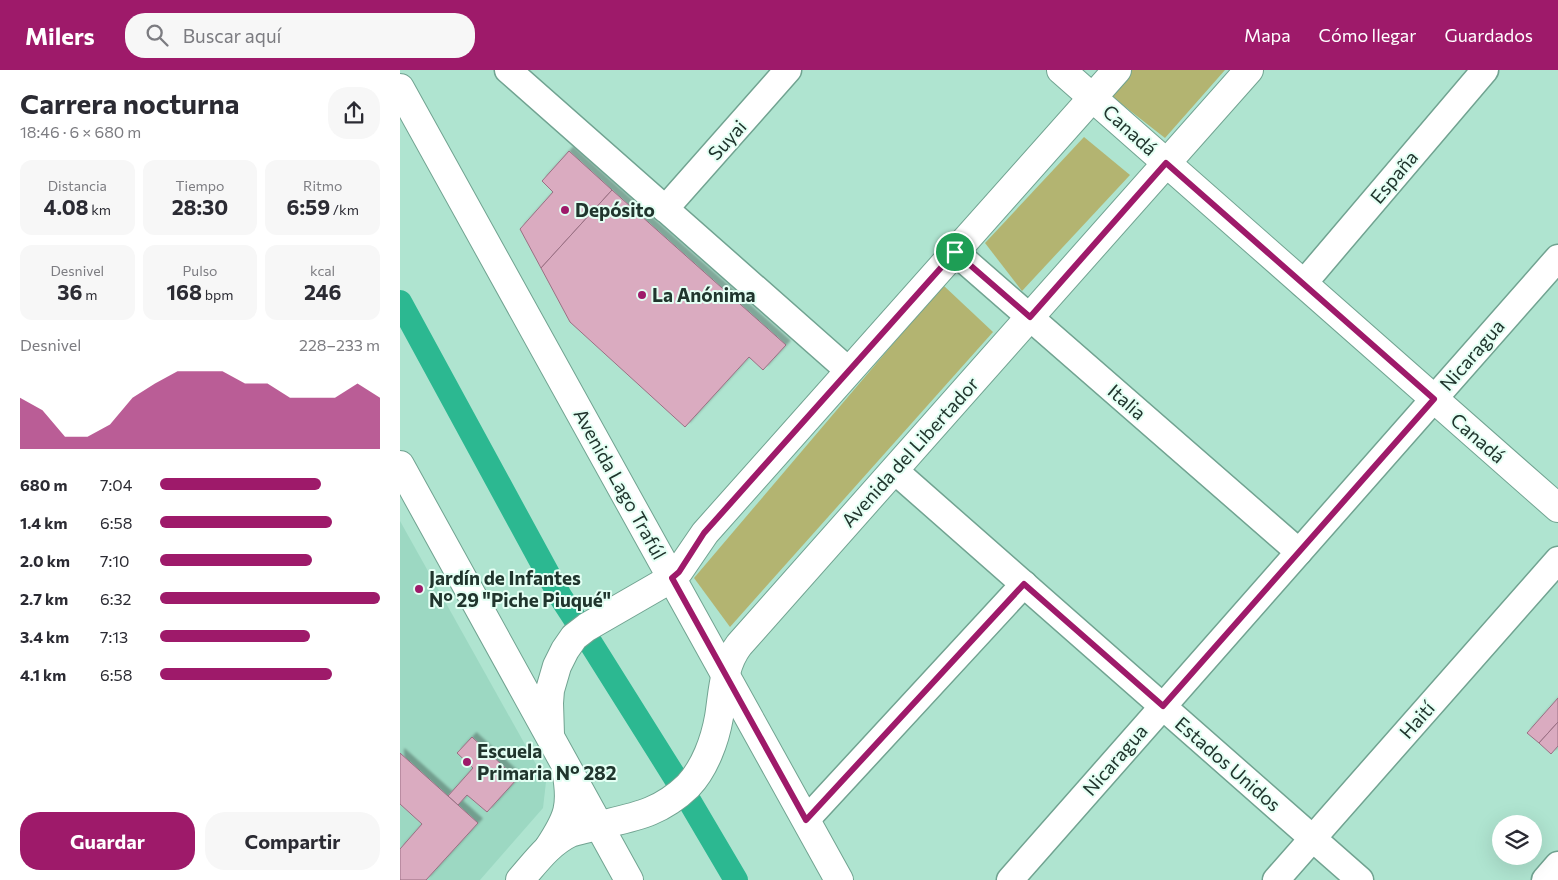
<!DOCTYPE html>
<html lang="es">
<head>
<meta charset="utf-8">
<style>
	body { margin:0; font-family:Commissioner,sans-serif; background:#f7f7f7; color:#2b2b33; height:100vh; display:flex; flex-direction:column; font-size:19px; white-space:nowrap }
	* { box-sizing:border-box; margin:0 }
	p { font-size:16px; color:#7c7c81 }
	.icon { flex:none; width:28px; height:28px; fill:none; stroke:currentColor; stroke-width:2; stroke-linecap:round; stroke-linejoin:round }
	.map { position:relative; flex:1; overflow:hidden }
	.details { display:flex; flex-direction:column; background:#fff; width:400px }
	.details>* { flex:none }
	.buttons { position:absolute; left:1092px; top:745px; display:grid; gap:10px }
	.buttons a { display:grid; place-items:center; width:50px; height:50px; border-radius:50%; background:#fff; box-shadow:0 5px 20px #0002; font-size:25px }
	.pin { position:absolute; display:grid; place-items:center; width:42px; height:42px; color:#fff; margin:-21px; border:2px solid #fff; border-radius:50%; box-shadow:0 1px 5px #0007 }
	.round { display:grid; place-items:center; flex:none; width:52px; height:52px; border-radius:20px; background:#f7f7f7 }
	.summary { display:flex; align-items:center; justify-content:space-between; height:85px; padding:0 20px }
	h1 { font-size:28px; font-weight:700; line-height:38px }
	.stats { display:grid; grid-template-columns:repeat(3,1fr); gap:8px; height:85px; padding:5px 20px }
	.stats div { display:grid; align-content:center; border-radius:12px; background:#f7f7f7; text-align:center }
	.stats b { font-size:21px; font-weight:700 }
	.stats small { font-size:14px; font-weight:400 }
	.stats p { font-size:14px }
	.chart { height:140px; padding:10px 20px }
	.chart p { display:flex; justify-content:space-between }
	.chart svg { width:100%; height:90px; margin-top:5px; fill:#9e1a6a; opacity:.7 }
	.primary-button { display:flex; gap:10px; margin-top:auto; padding:10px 20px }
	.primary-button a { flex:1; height:58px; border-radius:20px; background:#9e1a6a; color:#fff; font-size:20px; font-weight:700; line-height:58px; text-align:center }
	.primary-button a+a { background:#f7f7f7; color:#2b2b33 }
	ul { padding:0 20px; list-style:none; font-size:16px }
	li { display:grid; grid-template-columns:80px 60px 1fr; align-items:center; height:38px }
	li i { height:12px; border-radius:6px; background:#9e1a6a }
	header { display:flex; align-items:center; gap:30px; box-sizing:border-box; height:70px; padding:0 25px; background:#9e1a6a; color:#fff }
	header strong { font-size:24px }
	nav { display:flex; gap:28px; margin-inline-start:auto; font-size:18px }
	.search { width:350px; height:45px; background:#f7f7f7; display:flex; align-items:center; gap:12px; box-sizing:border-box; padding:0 18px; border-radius:20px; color:#7c7c81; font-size:19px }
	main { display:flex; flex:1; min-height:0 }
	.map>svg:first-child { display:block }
	.built { fill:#9cd8c2 }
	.green { fill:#b3b471 }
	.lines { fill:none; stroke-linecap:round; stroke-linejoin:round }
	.canal { stroke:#2cb891; stroke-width:24 }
	.building { fill:#daabc0; stroke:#9a6f83; filter:url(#shadow) }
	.minor-casing { stroke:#71a391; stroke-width:29 }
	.tertiary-casing { stroke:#71a391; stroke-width:30 }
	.secondary-casing { stroke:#71a391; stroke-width:30 }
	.minor { stroke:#fff; stroke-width:26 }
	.tertiary { stroke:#fff; stroke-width:28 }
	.secondary { stroke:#fff; stroke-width:28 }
	.route-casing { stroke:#fff; stroke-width:10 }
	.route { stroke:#9e1a6a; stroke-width:6 }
	.poi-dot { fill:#9e1a6a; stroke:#e4fff4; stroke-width:2 }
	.labels { text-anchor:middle; stroke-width:4; stroke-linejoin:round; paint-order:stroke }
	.street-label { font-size:19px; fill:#20352d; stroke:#e4fff4 }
	.poi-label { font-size:19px; font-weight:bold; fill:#20352d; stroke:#e4fff4; text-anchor:start }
</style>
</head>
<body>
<header>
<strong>Milers</strong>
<div class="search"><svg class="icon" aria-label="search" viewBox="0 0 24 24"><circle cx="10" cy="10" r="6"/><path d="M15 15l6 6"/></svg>Buscar aquí</div>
<nav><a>Mapa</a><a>Cómo llegar</a><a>Guardados</a></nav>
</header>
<main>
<section class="details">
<div class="summary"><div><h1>Carrera nocturna</h1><p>18:46 · 6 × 680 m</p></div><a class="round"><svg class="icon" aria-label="share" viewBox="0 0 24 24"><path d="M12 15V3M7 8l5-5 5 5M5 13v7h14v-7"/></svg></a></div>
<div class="stats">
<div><p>Distancia</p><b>4.08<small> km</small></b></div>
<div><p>Tiempo</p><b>28:30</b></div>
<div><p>Ritmo</p><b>6:59<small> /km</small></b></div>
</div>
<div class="stats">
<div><p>Desnivel</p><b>36<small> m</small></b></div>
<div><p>Pulso</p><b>168<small> bpm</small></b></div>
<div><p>kcal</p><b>246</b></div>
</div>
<div class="chart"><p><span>Desnivel</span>228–233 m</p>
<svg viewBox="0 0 160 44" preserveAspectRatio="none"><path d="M0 44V19L10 25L20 38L30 38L40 32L50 19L60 12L70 6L80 6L90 6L100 12L110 12L120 19L130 19L140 19L150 12L160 19V44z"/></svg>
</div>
<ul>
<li><b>680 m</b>7:04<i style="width:73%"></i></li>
<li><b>1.4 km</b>6:58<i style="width:78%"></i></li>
<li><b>2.0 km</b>7:10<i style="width:69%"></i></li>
<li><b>2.7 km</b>6:32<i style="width:100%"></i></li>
<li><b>3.4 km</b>7:13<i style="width:68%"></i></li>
<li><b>4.1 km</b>6:58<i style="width:78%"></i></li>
</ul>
<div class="primary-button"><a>Guardar</a><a>Compartir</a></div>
</section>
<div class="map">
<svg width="1158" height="810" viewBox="0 0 1158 810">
	<defs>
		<filter id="shadow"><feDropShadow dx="4.5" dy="-4.5" stdDeviation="1" flood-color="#0004"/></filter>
	</defs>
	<rect width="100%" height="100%" fill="#afe4d0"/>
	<!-- built -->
	<polygon class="built" points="0,451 146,712 143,738 80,810 0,810"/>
	<!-- green -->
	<g class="green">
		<polygon points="732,0 825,0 765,68 710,25"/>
		<polygon points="684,67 730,105 622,221 585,173"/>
		<polygon points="543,215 593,262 330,557 294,508"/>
	</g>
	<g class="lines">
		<!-- canal -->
		<g class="canal">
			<polyline points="0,232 160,526 175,549"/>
			<polyline points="190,572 276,709"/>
			<polyline points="290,732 336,810"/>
		</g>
	</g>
	<!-- building -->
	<g class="building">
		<polygon points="169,81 212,120 141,198 120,159 153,122 142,111"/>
		<polygon points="212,120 386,275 363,300 349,287 285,357 170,252 141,198"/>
		<polygon points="1158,628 1158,652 1139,673 1127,663"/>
		<polygon points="1158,652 1158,676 1151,684 1139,673"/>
		<polygon points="72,667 117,709 87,742 67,725 58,735 48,726 73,698 57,683"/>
		<polygon points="0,683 78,753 26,810 0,810 0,779 22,754 0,734"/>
	</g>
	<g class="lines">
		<!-- minor casing -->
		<g class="minor-casing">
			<g id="minor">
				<polyline points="108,0 449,301"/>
				<polyline points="265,139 388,0"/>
				<polyline points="555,182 899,482"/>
				<polyline points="903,214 1085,0"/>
				<polyline points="494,400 960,810"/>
				<polyline points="406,750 624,514"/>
				<polyline points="610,810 1158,188"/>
				<polyline points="876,810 1158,490"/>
				<polyline points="1145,810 1158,795"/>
			</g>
		</g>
		<!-- tertiary casing -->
		<g class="tertiary-casing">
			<polyline id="tertiary" points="661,0 1158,438"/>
		</g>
		<!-- secondary casing -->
		<g class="secondary-casing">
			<g id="secondary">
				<polyline points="0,18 439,810"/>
				<polyline points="0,395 229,810"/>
				<polyline points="150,665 149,633 150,620 157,596 165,580 174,567 187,557 272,508 279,501 305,463 717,0"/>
				<path d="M149 777C168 748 173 736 166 700"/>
				<path d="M120 810C135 793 149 773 170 763 178 760 187 759 196 756 233 747 259 744 288 716 305 698 315 670 319 647 323 622 323 596 339 575L849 0"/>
			</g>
		</g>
		<!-- minor -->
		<use href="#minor" class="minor"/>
		<!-- tertiary -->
		<use href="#tertiary" class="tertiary"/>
		<!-- secondary -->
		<use href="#secondary" class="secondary"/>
	</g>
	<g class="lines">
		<!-- route casing -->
		<g class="route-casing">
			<polygon id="route" points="766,93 1034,329 763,636 624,514 406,750 272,508 279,502 304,463 555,182 630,247"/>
		</g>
		<!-- route -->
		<use href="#route" class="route"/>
	</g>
	<!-- markers -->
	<g class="poi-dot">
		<circle cx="165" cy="140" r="5"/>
		<circle cx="242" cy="225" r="5"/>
		<circle cx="19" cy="519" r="5"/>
		<circle cx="67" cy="692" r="5"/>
	</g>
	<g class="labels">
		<!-- street labels -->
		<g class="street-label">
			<text transform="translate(730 60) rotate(42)" y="7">Canadá</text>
			<text transform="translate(327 70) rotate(-48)" y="7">Suyai</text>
			<text transform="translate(994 107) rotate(-50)" y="7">España</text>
			<text transform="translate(1072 285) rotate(-49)" y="7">Nicaragua</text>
			<text transform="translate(727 332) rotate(41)" y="7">Italia</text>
			<text transform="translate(1078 368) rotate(41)" y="7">Canadá</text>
			<text transform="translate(510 382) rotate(-48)" y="7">Avenida del Libertador</text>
			<text transform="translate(220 414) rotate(61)" y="7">Avenida Lago Trafúl</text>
			<text transform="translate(1017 650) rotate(-49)" y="7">Haití</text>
			<text transform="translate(715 690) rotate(-49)" y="7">Nicaragua</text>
			<text transform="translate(828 694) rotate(41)" y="7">Estados Unidos</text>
		</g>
		<!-- poi labels -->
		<g class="poi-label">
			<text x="175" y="147">Depósito</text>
			<text x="252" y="232">La Anónima</text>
			<text x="29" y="515">Jardín de Infantes<tspan x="29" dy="22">N° 29 "Piche Piuqué"</tspan></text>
			<text x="77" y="688">Escuela<tspan x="77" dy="22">Primaria N° 282</tspan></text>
		</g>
	</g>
</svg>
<div class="buttons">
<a><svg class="icon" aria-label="layers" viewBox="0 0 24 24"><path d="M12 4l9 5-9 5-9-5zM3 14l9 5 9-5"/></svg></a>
</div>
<div class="pin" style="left:555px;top:182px;background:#1e9e55"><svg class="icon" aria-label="arrive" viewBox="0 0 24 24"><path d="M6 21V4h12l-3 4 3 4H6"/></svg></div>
</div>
</main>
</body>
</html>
